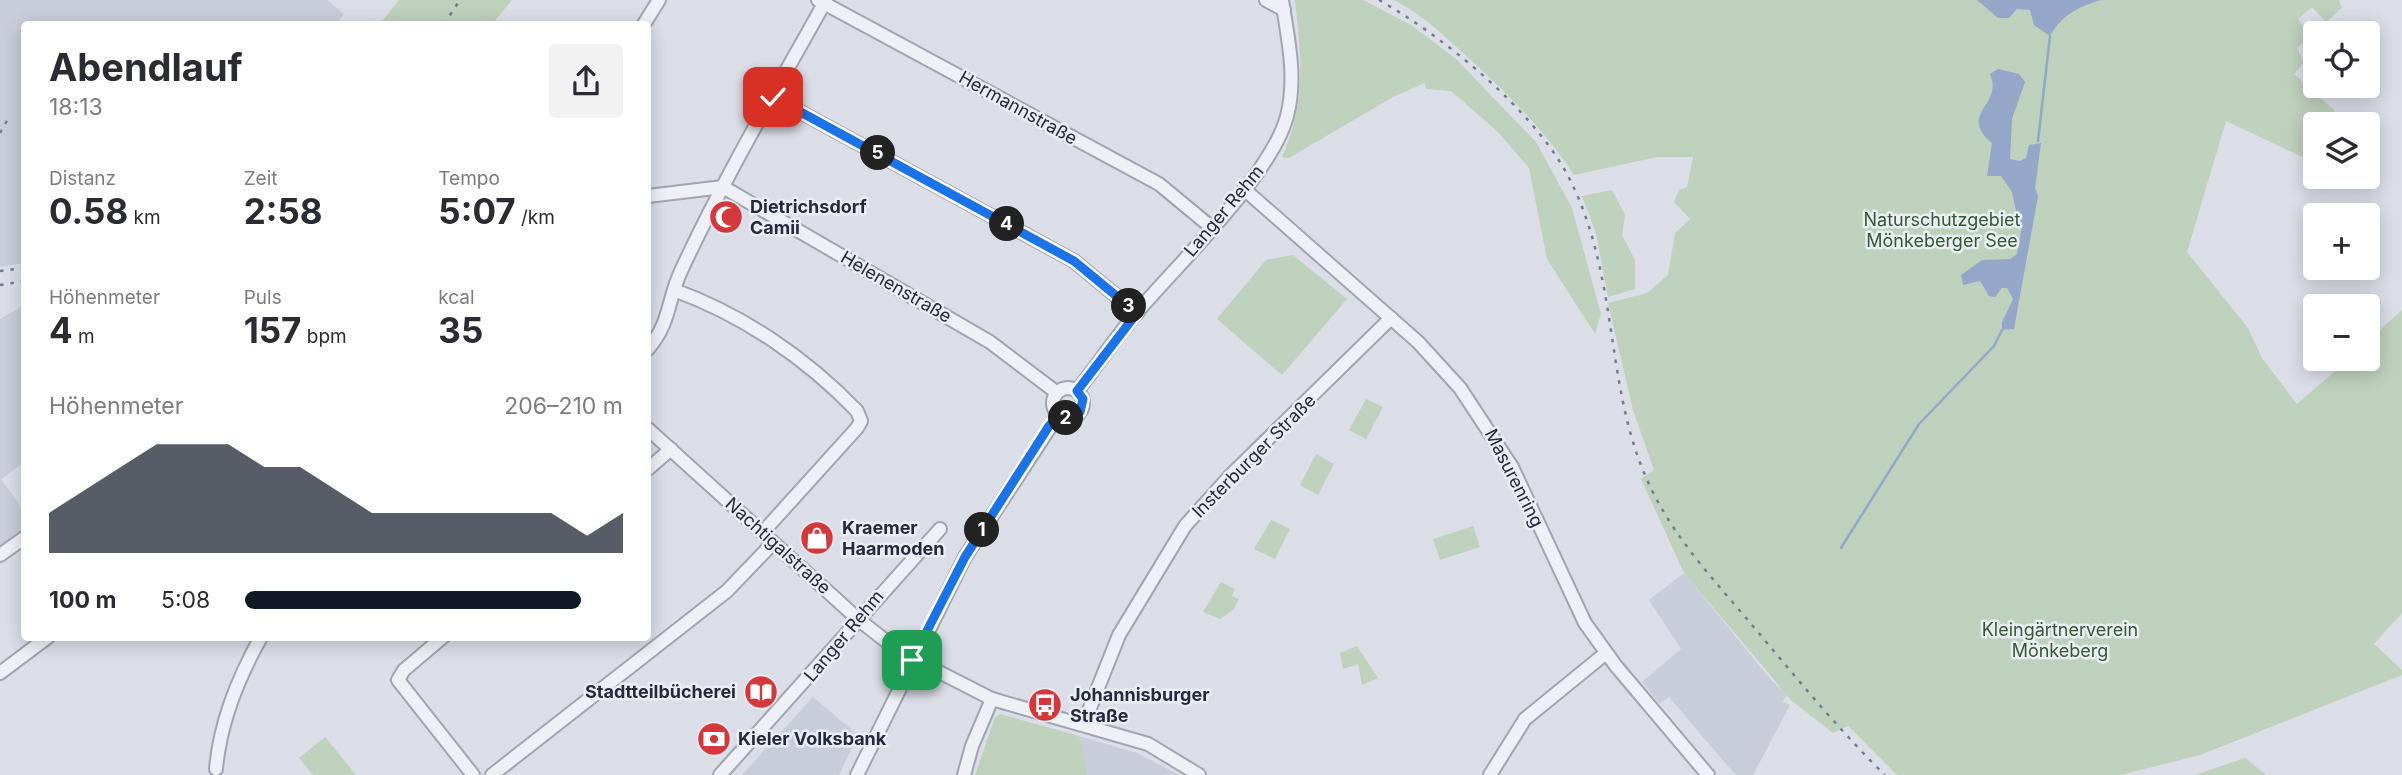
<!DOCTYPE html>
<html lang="de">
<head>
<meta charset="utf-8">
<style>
	body { margin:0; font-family:Inter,sans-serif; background:#f2f2f3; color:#2b2b33; height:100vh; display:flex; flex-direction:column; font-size:26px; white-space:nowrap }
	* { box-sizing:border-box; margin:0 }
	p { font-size:23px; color:#7c7c81 }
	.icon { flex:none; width:38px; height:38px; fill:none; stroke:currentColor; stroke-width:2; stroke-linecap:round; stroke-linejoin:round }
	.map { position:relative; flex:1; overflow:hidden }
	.sheet { position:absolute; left:21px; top:21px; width:630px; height:620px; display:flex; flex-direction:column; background:#fff; border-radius:7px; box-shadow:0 4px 18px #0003 }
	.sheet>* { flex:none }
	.controls { position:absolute; left:2303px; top:21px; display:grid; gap:14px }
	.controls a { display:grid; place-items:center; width:77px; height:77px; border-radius:7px; background:#fff; box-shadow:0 4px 18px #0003; font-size:35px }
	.pin { position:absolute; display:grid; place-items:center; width:60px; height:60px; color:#fff; margin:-30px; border-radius:14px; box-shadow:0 4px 10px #0006 }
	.km { position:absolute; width:35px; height:35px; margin:-18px; border-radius:50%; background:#222; color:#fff; font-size:19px; line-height:35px; text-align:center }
	.round { display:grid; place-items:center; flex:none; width:74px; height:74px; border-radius:7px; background:#f2f2f3 }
	.overview { display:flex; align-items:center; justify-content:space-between; height:119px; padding:0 28px }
	h1 { font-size:38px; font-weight:700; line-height:52px }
	.figures { display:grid; grid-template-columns:repeat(3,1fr); gap:10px; height:119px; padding:7px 28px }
	.figures div { display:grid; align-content:center }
	.figures b { font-size:35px; font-weight:700 }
	.figures small { font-size:19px; font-weight:400 }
	.figures p { font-size:19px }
	.chart { height:196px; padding:14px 28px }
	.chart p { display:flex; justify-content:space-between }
	.chart svg { width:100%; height:126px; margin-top:7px; fill:#111827; opacity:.7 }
	ul { padding:0 28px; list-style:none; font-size:23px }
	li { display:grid; grid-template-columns:112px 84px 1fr; align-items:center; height:52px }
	li i { height:18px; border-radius:9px; background:#111827 }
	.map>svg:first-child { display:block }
	.built { fill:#c9cdd9 }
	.green { fill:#bed1bc }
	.water { fill:#94a7c9 }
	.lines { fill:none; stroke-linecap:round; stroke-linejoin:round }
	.stream { stroke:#94a7c9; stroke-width:2.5 }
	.minor-casing { stroke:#a1a4b1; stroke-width:16 }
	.minor { stroke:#eef0f5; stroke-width:12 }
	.rail { stroke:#747b91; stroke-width:2.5; stroke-dasharray:3.5 7; stroke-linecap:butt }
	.route-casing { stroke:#fff; stroke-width:14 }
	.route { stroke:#1a73e8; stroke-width:9 }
	.labels { text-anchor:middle; stroke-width:5; stroke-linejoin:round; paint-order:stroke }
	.street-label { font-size:18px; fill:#252a3d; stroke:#eaedf4 }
	.poi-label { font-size:18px; font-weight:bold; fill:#252a3d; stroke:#eaedf4; text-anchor:start }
	.park-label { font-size:18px; fill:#345931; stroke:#eaedf4 }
</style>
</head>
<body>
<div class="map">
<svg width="2402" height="775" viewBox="0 0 2402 775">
	<rect width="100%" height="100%" fill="#dbdee7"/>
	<!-- built -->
	<g class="built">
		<polygon points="0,0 327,0 344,14 336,24 24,24 24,263 0,267"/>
		<polygon points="24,305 24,463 1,479 24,511 24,530 0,548 0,319"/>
		<polygon points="1684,573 1772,681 1788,695 1782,701 1790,705 1753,775 1737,775 1732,771 1669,697 1660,704 1642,682 1681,649 1649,600"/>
		<polygon points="813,697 858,735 839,775 742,775"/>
		<polygon points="1079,736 1137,753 1179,775 1088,775"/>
	</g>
	<!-- green -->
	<g class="green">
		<polygon points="399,0 512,0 492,24 380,24"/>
		<path d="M1295 0H1363L1411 25 1456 59 1536 142 1572 208 1601 314 1595 334 1547 259 1529 168 1498 132 1451 91 1426 89 1425 83 1393 97 1289 158 1282 157C1307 102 1301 58 1295 0Z"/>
		<path d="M1394 0H2339L2342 8 2326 22 2312 7 2298 19 2311 36 2297 48 2304 62 2294 74 2334 110 2336 124H2315V163L2226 121 2187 252 2248 328 2262 358 2297 404 2349 359H2368V341L2402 310V613L2374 644 2402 670V675L2200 755 2121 775H1897L1848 726 1833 733 1792 701 1684 573 1641 479 1654 470 1633 410 1608 303 1647 293 1668 275 1675 233 1690 219 1674 202 1679 190 1687 187 1693 157H1657L1574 175C1546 132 1512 98 1474 63 1448 39 1426 17 1394 0Z"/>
		<polygon points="1612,190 1625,215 1622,235 1635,260 1635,289 1608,297 1596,233 1582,196"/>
		<polygon points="1293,255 1347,299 1282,375 1217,319 1266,260"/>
		<polygon points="1366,399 1383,407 1366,439 1349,430"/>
		<polygon points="1316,454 1334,464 1318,495 1300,485"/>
		<polygon points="1271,520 1290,529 1275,559 1254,549"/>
		<polygon points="1473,526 1480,547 1440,560 1433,539"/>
		<polygon points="1221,582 1235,589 1232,596 1239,599 1233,610 1220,619 1203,612"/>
		<polygon points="1357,646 1378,678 1362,685 1358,664 1343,669 1340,653"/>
		<polygon points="1000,714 1079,736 1088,775 975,775 995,717"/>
		<polygon points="325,737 356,775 313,775 299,758"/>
		<polygon points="2245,758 2266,775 2195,775"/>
	</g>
	<!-- water -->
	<g class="water">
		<path d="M1977 0H2101C2078 7 2063 14 2050 36L2034 25 2030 10 2017 9 2009 18H1998Z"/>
		<path d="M1998 69 2019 74 2025 82 2012 119 2010 159 2020 161 2026 158 2029 145 2041 143 2035 188 2038 196 2014 329 2002 330V322L2013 299 2007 288H2002L1995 297 1989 296 1980 281 1963 285 1961 275 1982 260 2010 259 2017 254 2022 226 2013 223 2017 215 2012 192 2001 176H1987L1992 143C1957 114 2004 105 1990 74Z"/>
	</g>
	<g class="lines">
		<!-- stream -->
		<g class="stream">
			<polyline points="2038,141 2050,36"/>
			<polyline points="1841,548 1919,424 1994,346 2002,330"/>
		</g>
		<!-- minor casing -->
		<g class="minor-casing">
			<g id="minor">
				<polyline points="818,0 1159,184 1211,227"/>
				<polyline points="1266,0 1284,10"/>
				<polyline points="644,24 659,0"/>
				<polyline points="773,97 1074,261 1137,313"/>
				<polyline points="1244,189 1418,342 1460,388 1512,467 1585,623 1616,666 1708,775"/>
				<polyline points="648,196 723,187 990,342 1056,392"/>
				<path d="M674 290C743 315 806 358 857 411L861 421 857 428 763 532"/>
				<path d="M648 349C671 322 667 301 681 271 724 178 776 90 826 0"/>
				<circle cx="1068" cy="403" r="15"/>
				<path d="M1077 391C1098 364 1117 336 1139 310 1180 262 1272 174 1287 116 1297 78 1288 39 1282 0"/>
				<polyline points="648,429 859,620 900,652 992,699 1148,744 1199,775"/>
				<polyline points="648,469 671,449"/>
				<polyline points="0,555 24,538"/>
				<polyline points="443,637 404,670 398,680 473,775"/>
				<polyline points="0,673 48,637"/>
				<polyline points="1084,723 1119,635 1185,526 1229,477 1391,318"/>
				<path d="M216 769C220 722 238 678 261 637"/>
				<polyline points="492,775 727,591 773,543"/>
				<polyline points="720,775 940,529"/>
				<polyline points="857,775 965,557 1058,415"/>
				<polyline points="964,775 972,746 992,699"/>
				<polyline points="1490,775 1525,719 1606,653"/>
			</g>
		</g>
		<!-- minor -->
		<use href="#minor" class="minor"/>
		<!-- rail -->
		<g class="rail">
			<path d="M1379 0C1444 37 1531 108 1567 174 1582 202 1592 233 1599 264 1616 339 1616 413 1649 484 1673 537 1715 581 1752 625 1795 676 1837 728 1885 775"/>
			<polyline points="444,24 460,0"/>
			<polyline points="0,133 10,115"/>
			<polyline points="0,271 24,268"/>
			<polyline points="0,285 24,281"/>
		</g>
	</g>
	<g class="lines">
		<!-- route casing -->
		<g class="route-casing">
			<polyline id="route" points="773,97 1074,261 1137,313 1077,391 1083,399 1080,412 1072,418 1058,415 1049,426 965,557 912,660"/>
		</g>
		<!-- route -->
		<use href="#route" class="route"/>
	</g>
	<!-- icons -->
	<defs>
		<g id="mosque-disc" transform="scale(1.75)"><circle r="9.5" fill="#d4383b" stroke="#eaedf4"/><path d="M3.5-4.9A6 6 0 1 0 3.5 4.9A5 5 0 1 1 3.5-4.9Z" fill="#fff"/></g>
		<g id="shop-disc" transform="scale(1.75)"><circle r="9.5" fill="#d4383b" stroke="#eaedf4"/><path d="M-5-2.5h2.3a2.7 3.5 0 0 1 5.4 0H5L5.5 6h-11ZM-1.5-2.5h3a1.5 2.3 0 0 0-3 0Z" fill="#fff"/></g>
		<g id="library-disc" transform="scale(1.75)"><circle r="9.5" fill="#d4383b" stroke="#eaedf4"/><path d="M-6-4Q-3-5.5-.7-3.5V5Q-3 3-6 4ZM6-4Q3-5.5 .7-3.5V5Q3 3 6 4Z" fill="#fff"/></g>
		<g id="bus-disc" transform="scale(1.75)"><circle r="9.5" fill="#d4383b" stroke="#eaedf4"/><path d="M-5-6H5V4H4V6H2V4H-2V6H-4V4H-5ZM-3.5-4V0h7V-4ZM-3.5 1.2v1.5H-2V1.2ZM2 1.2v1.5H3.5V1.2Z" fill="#fff"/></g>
		<g id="bank-disc" transform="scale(1.75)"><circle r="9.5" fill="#d4383b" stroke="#eaedf4"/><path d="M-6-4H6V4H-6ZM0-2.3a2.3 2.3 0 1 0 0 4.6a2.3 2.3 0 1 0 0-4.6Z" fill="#fff"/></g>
	</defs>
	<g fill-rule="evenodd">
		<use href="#mosque-disc" x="726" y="217"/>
		<use href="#shop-disc" x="817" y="538"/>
		<use href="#library-disc" x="761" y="692"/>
		<use href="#bus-disc" x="1045" y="705"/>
		<use href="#bank-disc" x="714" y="739"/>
	</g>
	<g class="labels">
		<!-- street labels -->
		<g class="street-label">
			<text transform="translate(1018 108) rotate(29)" y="6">Hermannstraße</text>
			<text transform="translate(1224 211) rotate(-50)" y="6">Langer Rehm</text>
			<text transform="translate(896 287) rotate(30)" y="6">Helenenstraße</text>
			<text transform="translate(1254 456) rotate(-45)" y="6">Insterburger Straße</text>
			<text transform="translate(1514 478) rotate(63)" y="6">Masurenring</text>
			<text transform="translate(778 546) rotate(42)" y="6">Nachtigalstraße</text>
			<text transform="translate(844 636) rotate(-50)" y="6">Langer Rehm</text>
		</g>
		<!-- poi labels -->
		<g class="poi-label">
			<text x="750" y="213">Dietrichsdorf<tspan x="750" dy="21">Camii</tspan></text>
			<text x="842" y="534">Kraemer<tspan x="842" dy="21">Haarmoden</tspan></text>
			<text x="736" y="698" text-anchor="end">Stadtteilbücherei</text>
			<text x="1070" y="701">Johannisburger<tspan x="1070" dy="21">Straße</tspan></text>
			<text x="738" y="745">Kieler Volksbank</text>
		</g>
		<!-- park labels -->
		<g class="park-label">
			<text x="1942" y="226">Naturschutzgebiet<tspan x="1942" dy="21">Mönkeberger See</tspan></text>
			<text x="2060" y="636">Kleingärtnerverein<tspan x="2060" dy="21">Mönkeberg</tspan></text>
		</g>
	</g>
</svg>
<div class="controls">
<a><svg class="icon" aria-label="locate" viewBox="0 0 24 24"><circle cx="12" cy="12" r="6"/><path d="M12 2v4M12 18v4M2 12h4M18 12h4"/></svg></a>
<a><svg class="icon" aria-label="layers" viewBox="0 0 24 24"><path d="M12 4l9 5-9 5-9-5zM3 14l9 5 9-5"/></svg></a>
<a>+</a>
<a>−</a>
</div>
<div class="pin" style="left:912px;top:660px;background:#1e9e55"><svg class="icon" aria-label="arrive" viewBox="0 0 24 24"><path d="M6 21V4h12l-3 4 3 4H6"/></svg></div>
<div class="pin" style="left:773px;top:97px;background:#d93025"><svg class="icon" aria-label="check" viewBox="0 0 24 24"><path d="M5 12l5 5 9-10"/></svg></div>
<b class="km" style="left:982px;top:530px">1</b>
<b class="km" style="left:1066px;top:418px">2</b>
<b class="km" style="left:1129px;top:306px">3</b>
<b class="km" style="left:1007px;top:224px">4</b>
<b class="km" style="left:878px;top:153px">5</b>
<section class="sheet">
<div class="overview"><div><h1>Abendlauf</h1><p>18:13</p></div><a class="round"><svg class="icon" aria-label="share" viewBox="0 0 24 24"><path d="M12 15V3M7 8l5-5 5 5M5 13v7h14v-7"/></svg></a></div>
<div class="figures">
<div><p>Distanz</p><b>0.58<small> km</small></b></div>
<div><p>Zeit</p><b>2:58</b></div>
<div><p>Tempo</p><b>5:07<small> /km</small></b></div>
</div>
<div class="figures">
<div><p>Höhenmeter</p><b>4<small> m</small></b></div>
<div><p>Puls</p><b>157<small> bpm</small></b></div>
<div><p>kcal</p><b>35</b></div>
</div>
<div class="chart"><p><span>Höhenmeter</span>206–210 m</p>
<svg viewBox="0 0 160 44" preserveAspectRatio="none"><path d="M0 44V30L10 22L20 14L30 6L40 6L50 6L60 14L70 14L80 22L90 30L100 30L110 30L120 30L130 30L140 30L150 38L160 30V44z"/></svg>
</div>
<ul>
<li><b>100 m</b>5:08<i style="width:89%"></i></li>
</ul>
</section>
</div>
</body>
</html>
